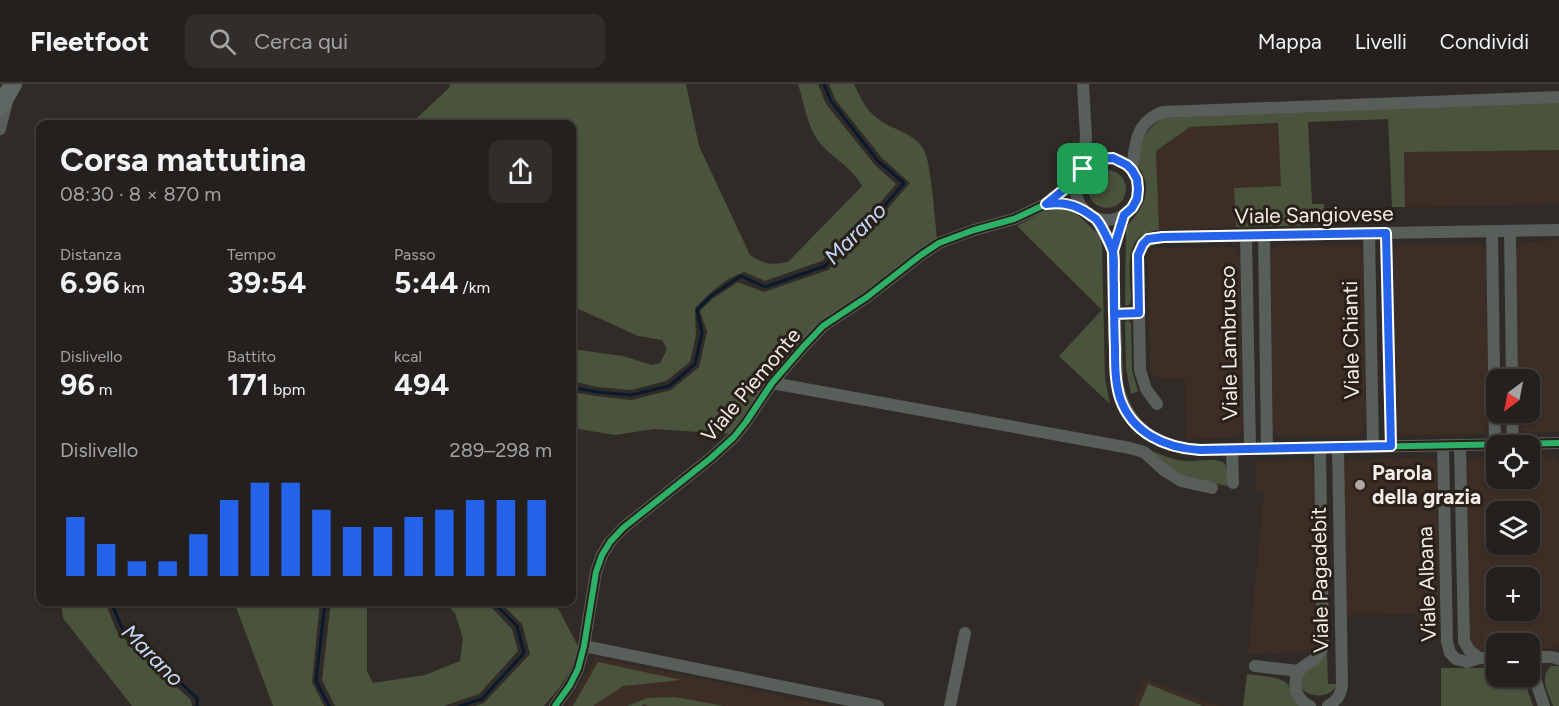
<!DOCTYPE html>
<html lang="it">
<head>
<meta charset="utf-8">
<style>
	body { margin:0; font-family:Figtree,sans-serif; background:#302d2a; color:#f1f3f6; height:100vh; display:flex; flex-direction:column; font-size:22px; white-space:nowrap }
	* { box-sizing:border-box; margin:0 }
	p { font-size:20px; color:#a3a3a4 }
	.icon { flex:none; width:33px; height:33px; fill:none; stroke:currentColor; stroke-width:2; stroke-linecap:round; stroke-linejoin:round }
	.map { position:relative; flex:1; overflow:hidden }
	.details { position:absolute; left:36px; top:36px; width:540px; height:486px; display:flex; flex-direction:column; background:#24201d; border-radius:12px; box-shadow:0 2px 4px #0004,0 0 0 2px #413e3b }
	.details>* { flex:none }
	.needle { width:39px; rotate:212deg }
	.buttons { position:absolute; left:1486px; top:285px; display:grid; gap:12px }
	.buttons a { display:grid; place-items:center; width:54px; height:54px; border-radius:12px; background:#24201d; box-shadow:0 2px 4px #0004,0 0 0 2px #413e3b; font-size:30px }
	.pin { position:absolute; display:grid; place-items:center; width:51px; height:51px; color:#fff; margin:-26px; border-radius:12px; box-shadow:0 3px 9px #0006 }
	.round { display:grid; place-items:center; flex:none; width:63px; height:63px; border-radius:12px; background:#302d2a }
	.head { display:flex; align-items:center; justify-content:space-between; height:102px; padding:0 24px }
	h1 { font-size:33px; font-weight:700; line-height:45px }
	.figures { display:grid; grid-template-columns:repeat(3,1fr); gap:9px; height:102px; padding:6px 24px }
	.figures div { display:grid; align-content:center }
	.figures b { font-size:30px; font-weight:700 }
	.figures small { font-size:16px; font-weight:400 }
	.figures p { font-size:16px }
	.chart { height:168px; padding:12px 24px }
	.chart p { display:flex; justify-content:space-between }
	.chart svg { width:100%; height:108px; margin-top:6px; stroke:#2563eb; stroke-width:6 }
	header { display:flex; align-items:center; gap:36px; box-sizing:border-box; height:84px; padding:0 30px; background:#24201d; border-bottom:2px solid #413e3b }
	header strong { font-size:28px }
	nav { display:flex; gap:33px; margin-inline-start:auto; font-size:21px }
	.search { width:420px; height:54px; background:#302d2a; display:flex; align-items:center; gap:15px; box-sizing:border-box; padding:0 21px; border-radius:12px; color:#a3a3a4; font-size:22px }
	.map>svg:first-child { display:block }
	.built { fill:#3d2e25; fill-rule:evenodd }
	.green { fill:#4a543d }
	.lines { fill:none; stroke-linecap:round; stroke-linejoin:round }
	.stream { stroke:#0b192e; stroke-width:3 }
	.minor { stroke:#585e5a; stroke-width:12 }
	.primary { stroke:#5e6663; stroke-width:18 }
	.cycleway-casing { stroke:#29201a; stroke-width:10 }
	.cycleway { stroke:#2db169; stroke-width:6 }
	.route-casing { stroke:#fff; stroke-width:12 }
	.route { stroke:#2563eb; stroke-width:8 }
	.poi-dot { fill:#afa8a4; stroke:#29201a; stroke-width:2 }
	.labels { text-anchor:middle; stroke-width:6; stroke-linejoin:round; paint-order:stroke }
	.street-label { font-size:21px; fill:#f3ece8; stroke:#29201a }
	.poi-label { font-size:21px; font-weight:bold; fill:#f3ece8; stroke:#29201a; text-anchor:start }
	.water-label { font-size:22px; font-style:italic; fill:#c6dbfb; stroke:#29201a }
</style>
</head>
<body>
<header>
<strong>Fleetfoot</strong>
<div class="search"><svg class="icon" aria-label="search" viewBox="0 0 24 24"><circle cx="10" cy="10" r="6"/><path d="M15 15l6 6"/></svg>Cerca qui</div>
<nav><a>Mappa</a><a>Livelli</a><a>Condividi</a></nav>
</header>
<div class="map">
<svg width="1559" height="622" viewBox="0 0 1559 622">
	<rect width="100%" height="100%" fill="#302b27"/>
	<!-- built -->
	<g class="built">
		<polygon points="1278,39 1281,103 1235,105 1236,143 1159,146 1156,67 1190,43"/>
		<polygon points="1559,66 1559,121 1405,123 1404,68"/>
		<polygon points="1559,156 1559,348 1527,349 1522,346 1519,342 1519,329 1530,328 1530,296 1518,295 1516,166 1519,160 1525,158"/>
		<polygon points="1476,159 1483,161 1486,168 1488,341 1486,347 1480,350 1405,351 1399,348 1396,344 1393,168 1396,162 1402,160"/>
		<polygon points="1279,161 1354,161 1360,163 1363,170 1366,343 1363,349 1357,352 1282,353 1276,350 1273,346 1271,170 1274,164"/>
		<polygon points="1231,163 1237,165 1240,172 1243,345 1240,351 1234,354 1186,355 1185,294 1158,294 1152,291 1150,286 1148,172 1151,166 1156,164"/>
		<path d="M1497 373V394H1530V373H1550L1557 375 1559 380V561L1554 564 1530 565V560H1497V565H1478L1473 562 1470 558 1467 382 1470 377 1476 374ZM1497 428H1530V460H1497ZM1497 494H1530V526H1497Z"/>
		<polygon points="1427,374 1433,376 1437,383 1439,530 1346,531 1344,383 1347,378 1353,375"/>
		<polygon points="1305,376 1311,378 1315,386 1316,560 1313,566 1307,569 1248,570 1264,409 1256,407 1256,377"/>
		<polygon points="596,573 831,622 567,622"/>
		<polygon points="1143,594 1219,622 1133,622"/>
	</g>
	<!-- green -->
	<g class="green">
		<path d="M450 0H686L699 62 750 171C765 181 771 181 788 178L862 102C850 81 833 75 819 58 807 42 804 19 798 0H818L826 20 875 81 896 100 868 133 822 177 765 197 744 188C725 194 709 210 695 224L696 251 690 278 666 297 631 306 597 303 572 297V265L623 272 651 281 660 279 667 265 662 256 638 252 572 222V40H415L418 33 449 4Z"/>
		<path d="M829 0H854C860 13 865 25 877 34 891 46 911 47 923 64 931 75 935 137 937 155L886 193 820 240 799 258 782 275 730 350 654 345 615 351 572 344V308L595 312 632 316 671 306 699 283 707 248 700 227 712 215 738 198 764 208 828 186 875 139 910 99 882 74 835 15Z"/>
		<path d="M1559 18V66L1404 68 1405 123H1392L1388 35 1308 38 1312 120H1324L1325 141 1236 143 1234 104 1281 102 1278 39 1190 43 1156 67 1159 146C1153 147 1146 148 1141 152 1124 164 1131 199 1131 218L1129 221 1125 222 1126 143C1137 131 1147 119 1146 102 1146 94 1141 88 1138 81 1133 64 1149 42 1163 34Z"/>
		<circle cx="1107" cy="105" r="19"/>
		<polygon points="1059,122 1075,128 1098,150 1102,161 1105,294 1110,320 1059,272 1102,226 1017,142 1051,124"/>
		<polygon points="1128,236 1131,239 1132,286 1138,307 1131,310 1126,285 1125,238"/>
		<path d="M1146 364C1159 370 1172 376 1186 377 1195 378 1217 373 1224 379 1229 384 1227 395 1227 402L1182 392 1169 386Z"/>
		<polygon points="61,518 105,518 117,548 191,616 192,622 132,622 63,534"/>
		<polygon points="234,518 320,518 312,598 324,622 273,622"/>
		<polygon points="331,518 367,518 367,587 373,599 425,591 460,577 463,554 455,529 444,518 486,518 512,545 518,567 479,610 444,622 335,622 322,596"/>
		<path d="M500 518H552L558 524 579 564C570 592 563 600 544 622H475L484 619 530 570 522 540Z"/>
		<path d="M1327 567 1328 600H1338C1326 622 1289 609 1303 589 1310 581 1320 574 1327 567Z"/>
		<polygon points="598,578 681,596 623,602 593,622 573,622"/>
		<path d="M1552 582H1559V622H1553C1548 607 1538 593 1552 582Z"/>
		<polygon points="1497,584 1497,592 1523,593 1533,622 1441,622 1441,584"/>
		<path d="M1247 590C1257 592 1283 592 1288 601 1293 609 1291 614 1299 622H1243Z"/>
		<polygon points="1148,600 1203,622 1139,622"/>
		<polygon points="675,613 724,622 649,622 643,620 642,622 627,622 647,614"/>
	</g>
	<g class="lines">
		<!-- stream -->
		<g class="stream">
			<polyline points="572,303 596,308 631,311 669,302 695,280 702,249 697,226 712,211 741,192 765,203 825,182 872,136 904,99 878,77 831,17 824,0"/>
			<polyline points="111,518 122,544 197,614 197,622"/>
			<polyline points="325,518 316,597 329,622"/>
			<polyline points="460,622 482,615 524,569 517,542 493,518"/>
		</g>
		<!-- minor -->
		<g class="minor">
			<polyline points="1083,0 1086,53 1083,85"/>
			<polyline points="0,45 7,17"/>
			<circle cx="1107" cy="105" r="31"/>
			<path d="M1132 86C1135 61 1135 38 1163 28L1559 13"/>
			<path d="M1047 120C1061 118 1072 120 1085 127"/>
			<path d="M1124 131 1113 167 1117 299C1127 343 1155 363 1200 366L1559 359"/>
			<polyline points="1096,134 1113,167"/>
			<polyline points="1492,147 1495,360"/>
			<polyline points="1510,147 1512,296"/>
			<polyline points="1369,149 1373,363"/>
			<polyline points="1386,149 1391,362"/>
			<polyline points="1264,151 1267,365"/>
			<polyline points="1246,152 1250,365"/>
			<polyline points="1114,230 1139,229"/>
			<polyline points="772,299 1130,364 1144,368 1165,387 1181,397 1212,404"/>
			<path d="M1157 320 1146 305 1140 286 1138 171C1143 156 1148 155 1163 153L1559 146"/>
			<polyline points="1512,328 1513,360"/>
			<polyline points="1443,361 1447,558 1450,569 1456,575 1467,578 1479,574 1497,574"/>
			<polyline points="1460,361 1464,557 1469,566 1479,574"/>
			<polyline points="1232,365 1233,399"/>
			<polyline points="584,562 878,622"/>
			<polyline points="1530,573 1552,573 1559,575"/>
			<polyline points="1530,579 1544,622"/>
			<polyline points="1255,582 1299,587"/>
			<polyline points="555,622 570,601 578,585 584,562 596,488 602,471 610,458 623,444 711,374 734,353 746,338 772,299 804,262 823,242 867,213 921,171 939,159 974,146 1014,135 1029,128 1046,120 1077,95"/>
			<polyline points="950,622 965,549"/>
			<path d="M1310 622C1296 616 1291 599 1300 586 1303 582 1307 580 1312 577 1317 573 1320 569 1323 563L1320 364"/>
			<path d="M1328 622C1337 617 1341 611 1342 601L1338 363"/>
		</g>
		<!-- primary -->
		<polyline class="primary" points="0,23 13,0"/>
		<!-- cycleway casing -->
		<g class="cycleway-casing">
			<g id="cycleway">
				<path d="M1124 131 1113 167 1117 299C1127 343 1155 363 1200 366L1559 359"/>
				<polyline points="555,622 570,601 578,585 584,562 596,488 602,471 610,458 623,444 711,374 734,353 746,338 772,299 804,262 823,242 867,213 921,171 939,159 974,146 1014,135 1029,128 1046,120 1077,95"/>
			</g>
		</g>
		<!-- cycleway -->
		<use href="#cycleway" class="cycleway"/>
	</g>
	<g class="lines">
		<!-- route casing -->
		<g class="route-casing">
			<path id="route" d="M1083 85 1077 95 1046 120C1062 118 1075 120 1089 130 1090 131 1095 134 1096 135 1101 140 1111 161 1113 168 1115 177 1113 190 1114 200 1114 221 1114 243 1115 264 1115 281 1115 298 1120 314 1132 349 1165 364 1200 366L1391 362 1386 149 1163 153 1148 155 1143 160 1138 171 1139 229 1114 230 1113 167 1124 131 1132 124 1137 115 1138 105 1137 95 1132 86 1127 81 1113 74 1096 75 1083 85"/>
		</g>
		<!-- route -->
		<use href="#route" class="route"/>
	</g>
	<!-- markers -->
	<circle class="poi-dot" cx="1360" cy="401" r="6"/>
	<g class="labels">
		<!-- street labels -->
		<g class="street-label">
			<text transform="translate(1314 131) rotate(-1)" y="7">Viale Sangiovese</text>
			<text transform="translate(1351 256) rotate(-91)" y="7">Viale Chianti</text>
			<text transform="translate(1229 259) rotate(-91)" y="7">Viale Lambrusco</text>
			<text transform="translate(751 301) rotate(-50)" y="7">Viale Piemonte</text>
			<text transform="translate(1320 496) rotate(-91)" y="7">Viale Pagadebit</text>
			<text transform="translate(1427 500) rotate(-92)" y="7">Viale Albana</text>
		</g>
		<!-- poi labels -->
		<g class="poi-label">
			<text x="1372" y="396">Parola<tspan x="1372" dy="24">della grazia</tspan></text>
		</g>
		<!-- water labels -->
		<g class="water-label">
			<text transform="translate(855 149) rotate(-45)" y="8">Marano</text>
			<text transform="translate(153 571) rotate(45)" y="8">Marano</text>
		</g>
	</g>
</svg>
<div class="buttons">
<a><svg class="needle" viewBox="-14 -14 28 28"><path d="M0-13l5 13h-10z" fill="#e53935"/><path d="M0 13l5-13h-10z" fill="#a3a3a4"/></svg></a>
<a><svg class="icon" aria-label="locate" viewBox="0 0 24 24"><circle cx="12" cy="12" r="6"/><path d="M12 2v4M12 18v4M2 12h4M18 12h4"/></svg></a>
<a><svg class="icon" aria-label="layers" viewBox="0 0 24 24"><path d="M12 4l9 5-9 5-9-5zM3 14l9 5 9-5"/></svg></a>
<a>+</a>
<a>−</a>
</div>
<div class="pin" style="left:1083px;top:85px;background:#1e9e55"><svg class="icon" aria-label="arrive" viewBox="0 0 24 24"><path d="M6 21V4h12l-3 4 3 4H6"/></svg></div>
<section class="details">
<div class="head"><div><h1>Corsa mattutina</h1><p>08:30 · 8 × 870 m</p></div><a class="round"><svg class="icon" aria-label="share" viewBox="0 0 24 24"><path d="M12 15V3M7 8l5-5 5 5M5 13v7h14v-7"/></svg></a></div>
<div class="figures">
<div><p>Distanza</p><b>6.96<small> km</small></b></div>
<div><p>Tempo</p><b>39:54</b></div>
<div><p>Passo</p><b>5:44<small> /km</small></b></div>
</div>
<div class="figures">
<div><p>Dislivello</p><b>96<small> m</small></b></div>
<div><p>Battito</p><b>171<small> bpm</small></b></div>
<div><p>kcal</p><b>494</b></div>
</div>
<div class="chart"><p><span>Dislivello</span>289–298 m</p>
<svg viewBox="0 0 160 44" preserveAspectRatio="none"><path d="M5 44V20M15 44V31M25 44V38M35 44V38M45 44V27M55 44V13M65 44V6M75 44V6M85 44V17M95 44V24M105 44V24M115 44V20M125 44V17M135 44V13M145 44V13M155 44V13"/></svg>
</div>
</section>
</div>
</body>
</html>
